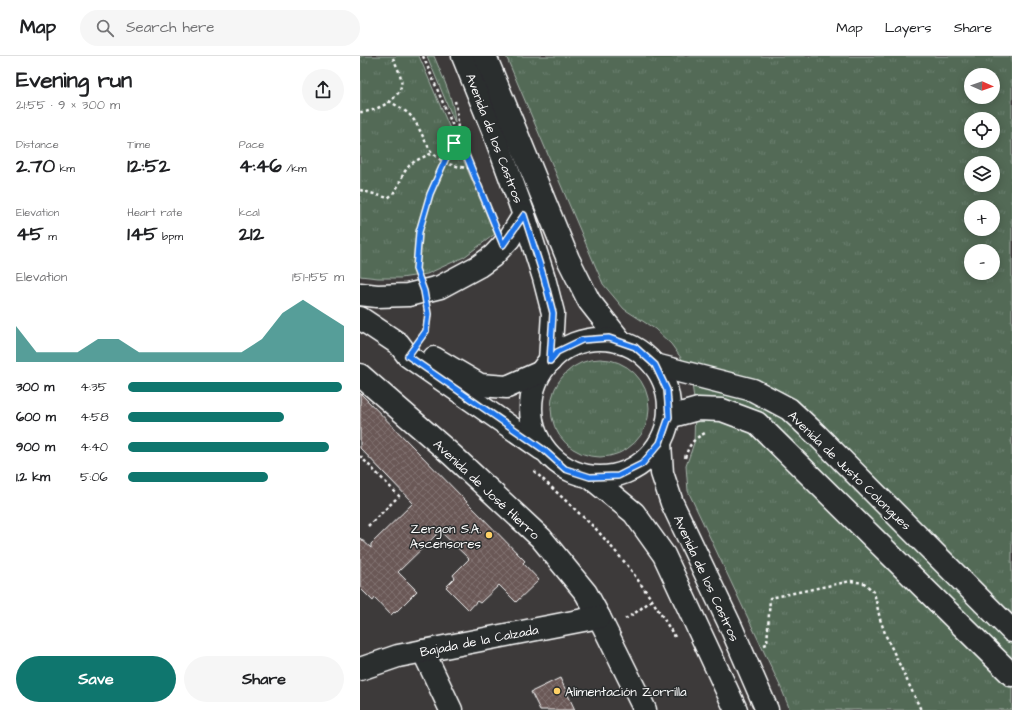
<!DOCTYPE html>
<html lang="en">
<head>
<meta charset="utf-8">
<style>
	body { margin:0; font-family:"Architects Daughter",sans-serif; background:#f6f6f6; color:#202124; height:100vh; display:flex; flex-direction:column; font-size:15px; white-space:nowrap }
	* { box-sizing:border-box; margin:0 }
	p { font-size:13px; color:#757577 }
	.icon { flex:none; width:22px; height:22px; fill:none; stroke:currentColor; stroke-width:2; stroke-linecap:round; stroke-linejoin:round }
	.map { position:relative; flex:1; overflow:hidden }
	.sheet { display:flex; flex-direction:column; background:#fff; width:360px }
	.sheet>* { flex:none }
	.needle { width:26px; rotate:92deg }
	.controls { position:absolute; left:604px; top:12px; display:grid; gap:8px }
	.controls a { display:grid; place-items:center; width:36px; height:36px; border-radius:50%; background:#fff; box-shadow:0 2px 10px #0003; font-size:20px }
	.pin { position:absolute; display:grid; place-items:center; width:34px; height:34px; color:#fff; margin:-17px; border-radius:8px; box-shadow:0 2px 6px #0006 }
	.round { display:grid; place-items:center; flex:none; width:42px; height:42px; border-radius:21px; background:#f6f6f6 }
	.summary { display:flex; align-items:center; justify-content:space-between; height:68px; padding:0 16px }
	h1 { font-size:22px; font-weight:700; line-height:30px }
	.figures { display:grid; grid-template-columns:repeat(3,1fr); gap:6px; height:68px; padding:4px 16px }
	.figures div { display:grid; align-content:center }
	.figures b { font-size:20px; font-weight:700 }
	.figures small { font-size:11px; font-weight:400 }
	.figures p { font-size:11px }
	.chart { height:112px; padding:8px 16px }
	.chart p { display:flex; justify-content:space-between }
	.chart svg { width:100%; height:72px; margin-top:4px; fill:#0f766e; opacity:.7 }
	.cta { display:flex; gap:8px; margin-top:auto; padding:8px 16px }
	.cta a { flex:1; height:46px; border-radius:24px; background:#0f766e; color:#fff; font-size:16px; font-weight:700; line-height:46px; text-align:center }
	.cta a+a { background:#f6f6f6; color:#202124 }
	ul { padding:0 16px; list-style:none; font-size:13px }
	li { display:grid; grid-template-columns:64px 48px 1fr; align-items:center; height:30px }
	li i { height:10px; border-radius:5px; background:#0f766e }
	header { display:flex; align-items:center; gap:24px; box-sizing:border-box; height:56px; padding:0 20px; background:#fff; border-bottom:1px solid #e0e0e0 }
	header strong { font-size:19px }
	nav { display:flex; gap:22px; margin-inline-start:auto; font-size:14px }
	.search { width:280px; height:36px; background:#f6f6f6; display:flex; align-items:center; gap:10px; box-sizing:border-box; padding:0 14px; border-radius:22px; color:#757577; font-size:15px }
	main { display:flex; flex:1; min-height:0 }
	.map>svg:first-child { display:block }
	.grass { fill:url(#grass-tufts); stroke:#a8b4ab; fill-rule:evenodd }
	.building { fill:url(#building-cross-hatch); stroke:#fff }
	.lines { fill:none; stroke-linecap:round; stroke-linejoin:round }
	.minor-casing { stroke:#fff; stroke-width:25 }
	.major-casing { stroke:#fff; stroke-width:25 }
	.path { stroke:#fff; stroke-width:2.5; stroke-dasharray:3 3; stroke-linecap:butt }
	.minor { stroke:#2a2d2e; stroke-width:22 }
	.major { stroke:#2a2d2e; stroke-width:22 }
	.route-casing { stroke:#fff; stroke-width:8 }
	.route { stroke:#1a73e8; stroke-width:5 }
	.poi-dot { fill:#ffd166; stroke:#2a2d2e; stroke-width:1.5 }
	.labels { text-anchor:middle; stroke-width:3; stroke-linejoin:round; paint-order:stroke }
	.street-label { font-size:13px; fill:#fff; stroke:#2a2d2e }
	.poi-label { font-size:13px; fill:#fff; stroke:#2a2d2e; text-anchor:end }
</style>
</head>
<body>
<header>
<strong>Map</strong>
<div class="search"><svg class="icon" aria-label="search" viewBox="0 0 24 24"><circle cx="10" cy="10" r="6"/><path d="M15 15l6 6"/></svg>Search here</div>
<nav><a>Map</a><a>Layers</a><a>Share</a></nav>
</header>
<main>
<section class="sheet">
<div class="summary"><div><h1>Evening run</h1><p>21:55 · 9 × 300 m</p></div><a class="round"><svg class="icon" aria-label="share" viewBox="0 0 24 24"><path d="M12 15V3M7 8l5-5 5 5M5 13v7h14v-7"/></svg></a></div>
<div class="figures">
<div><p>Distance</p><b>2.70<small> km</small></b></div>
<div><p>Time</p><b>12:52</b></div>
<div><p>Pace</p><b>4:46<small> /km</small></b></div>
</div>
<div class="figures">
<div><p>Elevation</p><b>45<small> m</small></b></div>
<div><p>Heart rate</p><b>145<small> bpm</small></b></div>
<div><p>kcal</p><b>212</b></div>
</div>
<div class="chart"><p><span>Elevation</span>151–155 m</p>
<svg viewBox="0 0 160 44" preserveAspectRatio="none"><path d="M0 44V22L10 38L20 38L30 38L40 30L50 30L60 38L70 38L80 38L90 38L100 38L110 38L120 30L130 14L140 6L150 14L160 22V44z"/></svg>
</div>
<ul>
<li><b>300 m</b>4:35<i style="width:99%"></i></li>
<li><b>600 m</b>4:58<i style="width:72%"></i></li>
<li><b>900 m</b>4:40<i style="width:93%"></i></li>
<li><b>1.2 km</b>5:06<i style="width:65%"></i></li>
</ul>
<div class="cta"><a>Save</a><a>Share</a></div>
</section>
<div class="map">
<svg width="652" height="654" viewBox="0 0 652 654">
	<defs>
		<pattern id="grass-tufts" width="24" height="20" patternUnits="userSpaceOnUse"><rect width="24" height="20" fill="#526a57"/><path d="M3 7l-1-3M5 7V3M7 7l1-3M15 17l-1-3M17 17v-4M19 17l1-3" fill="none" stroke="#6c8070"/></pattern>
		<pattern id="building-cross-hatch" width="8" height="8" patternUnits="userSpaceOnUse"><rect width="8" height="8" fill="#6a5857"/><path d="M0 0l8 8M0 8l8-8" fill="none" stroke="#807170"/></pattern>
	</defs>
	<rect width="100%" height="100%" fill="#3d3a3a"/>
	<filter id="ink" filterUnits="userSpaceOnUse"><feTurbulence type="fractalNoise" baseFrequency=".025" numOctaves="2"/><feDisplacementMap in="SourceGraphic" scale="8" xChannelSelector="R" yChannelSelector="G"/><feConvolveMatrix kernelMatrix="1 2 1 2 8 2 1 2 1" color-interpolation-filters="sRGB"/></filter>
	<g filter="url(#ink)">
		<!-- grass -->
		<g class="grass">
			<polygon points="0,0 59,0 135,178 104,201 67,218 41,222 18,222 0,220"/>
			<path d="M67 0H74C83 22 94 43 95 67Z"/>
			<path d="M146 0H652V654H430L422 634 328 435 326 410 334 387 335 350 332 328 324 306 311 288 295 273 264 253 243 228ZM611 19H633V41H611ZM611 63H633V85H611ZM611 107H633V129H611ZM611 151H633V173H611ZM611 195H633V217H611Z"/>
			<circle cx="240" cy="352" r="49"/>
		</g>
		<!-- building -->
		<g class="building">
			<polygon points="0,337 165,505 163,507 179,524 156,546 139,529 120,547 117,545 109,554 86,531 95,522 93,519 109,503 80,475 38,516 57,535 35,557 34,556 31,559 15,542 13,545 0,532 0,482 11,492 11,488 53,447 0,392"/>
			<polygon points="200,622 215,654 180,654 171,636"/>
		</g>
		<g class="lines">
			<!-- minor casing -->
			<g class="minor-casing">
				<g id="minor">
					<polyline points="0,319 92,399 181,482 226,537 239,561 285,654"/>
					<polyline points="63,595 91,654"/>
					<polyline points="0,613 38,600 239,561"/>
				</g>
			</g>
			<!-- major casing -->
			<g class="major-casing">
				<g id="major">
					<polyline points="103,0 133,74 164,159 184,222 193,257 190,305"/>
					<polyline points="125,0 208,203 229,245 262,287"/>
					<polyline points="0,238 17,240 48,239 80,231 119,210 133,200 149,183 164,159"/>
					<polyline points="0,262 39,288 48,300 182,393"/>
					<circle cx="240" cy="352" r="69"/>
					<polyline points="74,302 120,329 147,331 179,317"/>
					<polyline points="295,309 393,334 429,353 457,379 652,575"/>
					<polyline points="309,361 338,353 362,354 397,367 652,619"/>
					<polyline points="300,387 302,417 312,447 371,571 407,654"/>
					<polyline points="230,421 274,457 304,499 376,654"/>
				</g>
			</g>
			<!-- path -->
			<g class="path">
				<polyline points="63,0 133,164"/>
				<path d="M29 45C35 49 44 53 50 59 58 68 61 78 67 88 75 106 93 111 111 112"/>
				<path d="M0 56C13 57 39 44 41 30 43 21 36 9 32 0"/>
				<path d="M0 134 28 142C41 132 39 121 49 110 54 104 65 101 72 97"/>
				<path d="M56 214 59 176 66 151 70 138 90 93C100 78 99 61 95 45"/>
				<polyline points="62,281 66,275 68,257"/>
				<polyline points="0,400 39,440 8,470"/>
				<path d="M325 402C329 389 332 384 345 377"/>
				<polyline points="174,415 236,473 268,510 292,544 315,581"/>
				<polyline points="265,563 275,557 292,544"/>
				<polyline points="404,589 407,588 410,542 491,525 504,527 514,536 520,563 526,580 561,654"/>
			</g>
			<!-- minor -->
			<use href="#minor" class="minor"/>
			<!-- major -->
			<use href="#major" class="major"/>
		</g>
	</g>
	<g class="lines" filter="url(#ink)">
		<!-- route casing -->
		<g class="route-casing">
			<polygon id="route" points="97,77 143,189 164,159 184,222 193,257 190,305 197,296 222,284 249,282 275,291 295,309 307,334 309,361 300,387 282,408 258,420 230,421 205,413 184,394 48,300 66,275 68,258 64,235 56,213 59,176 70,138 90,93 94,87"/>
		</g>
		<!-- route -->
		<use href="#route" class="route"/>
	</g>
	<!-- markers -->
	<g class="poi-dot">
		<circle cx="129" cy="479" r="4"/>
		<circle cx="197" cy="635" r="4"/>
	</g>
	<g class="labels">
		<!-- street labels -->
		<g class="street-label">
			<text transform="translate(135 82) rotate(69)" y="5">Avenida de los Castros</text>
			<text transform="translate(490 414) rotate(44)" y="5">Avenida de Justo Colongues</text>
			<text transform="translate(127 433) rotate(43)" y="5">Avenida de José Hierro</text>
			<text transform="translate(347 522) rotate(65)" y="5">Avenida de los Castros</text>
			<text transform="translate(119 584) rotate(-11)" y="5">Bajada de la Calzada</text>
		</g>
		<!-- poi labels -->
		<g class="poi-label">
			<text x="121" y="477">Zergon S.A.<tspan x="121" dy="15">Ascensores</tspan></text>
			<text x="205" y="640" text-anchor="start">Alimentación Zorrilla</text>
		</g>
	</g>
</svg>
<div class="controls">
<a><svg class="needle" viewBox="-14 -14 28 28"><path d="M0-13l5 13h-10z" fill="#e53935"/><path d="M0 13l5-13h-10z" fill="#757577"/></svg></a>
<a><svg class="icon" aria-label="locate" viewBox="0 0 24 24"><circle cx="12" cy="12" r="6"/><path d="M12 2v4M12 18v4M2 12h4M18 12h4"/></svg></a>
<a><svg class="icon" aria-label="layers" viewBox="0 0 24 24"><path d="M12 4l9 5-9 5-9-5zM3 14l9 5 9-5"/></svg></a>
<a>+</a>
<a>−</a>
</div>
<div class="pin" style="left:94px;top:87px;background:#1e9e55"><svg class="icon" aria-label="arrive" viewBox="0 0 24 24"><path d="M6 21V4h12l-3 4 3 4H6"/></svg></div>
</div>
</main>
</body>
</html>
